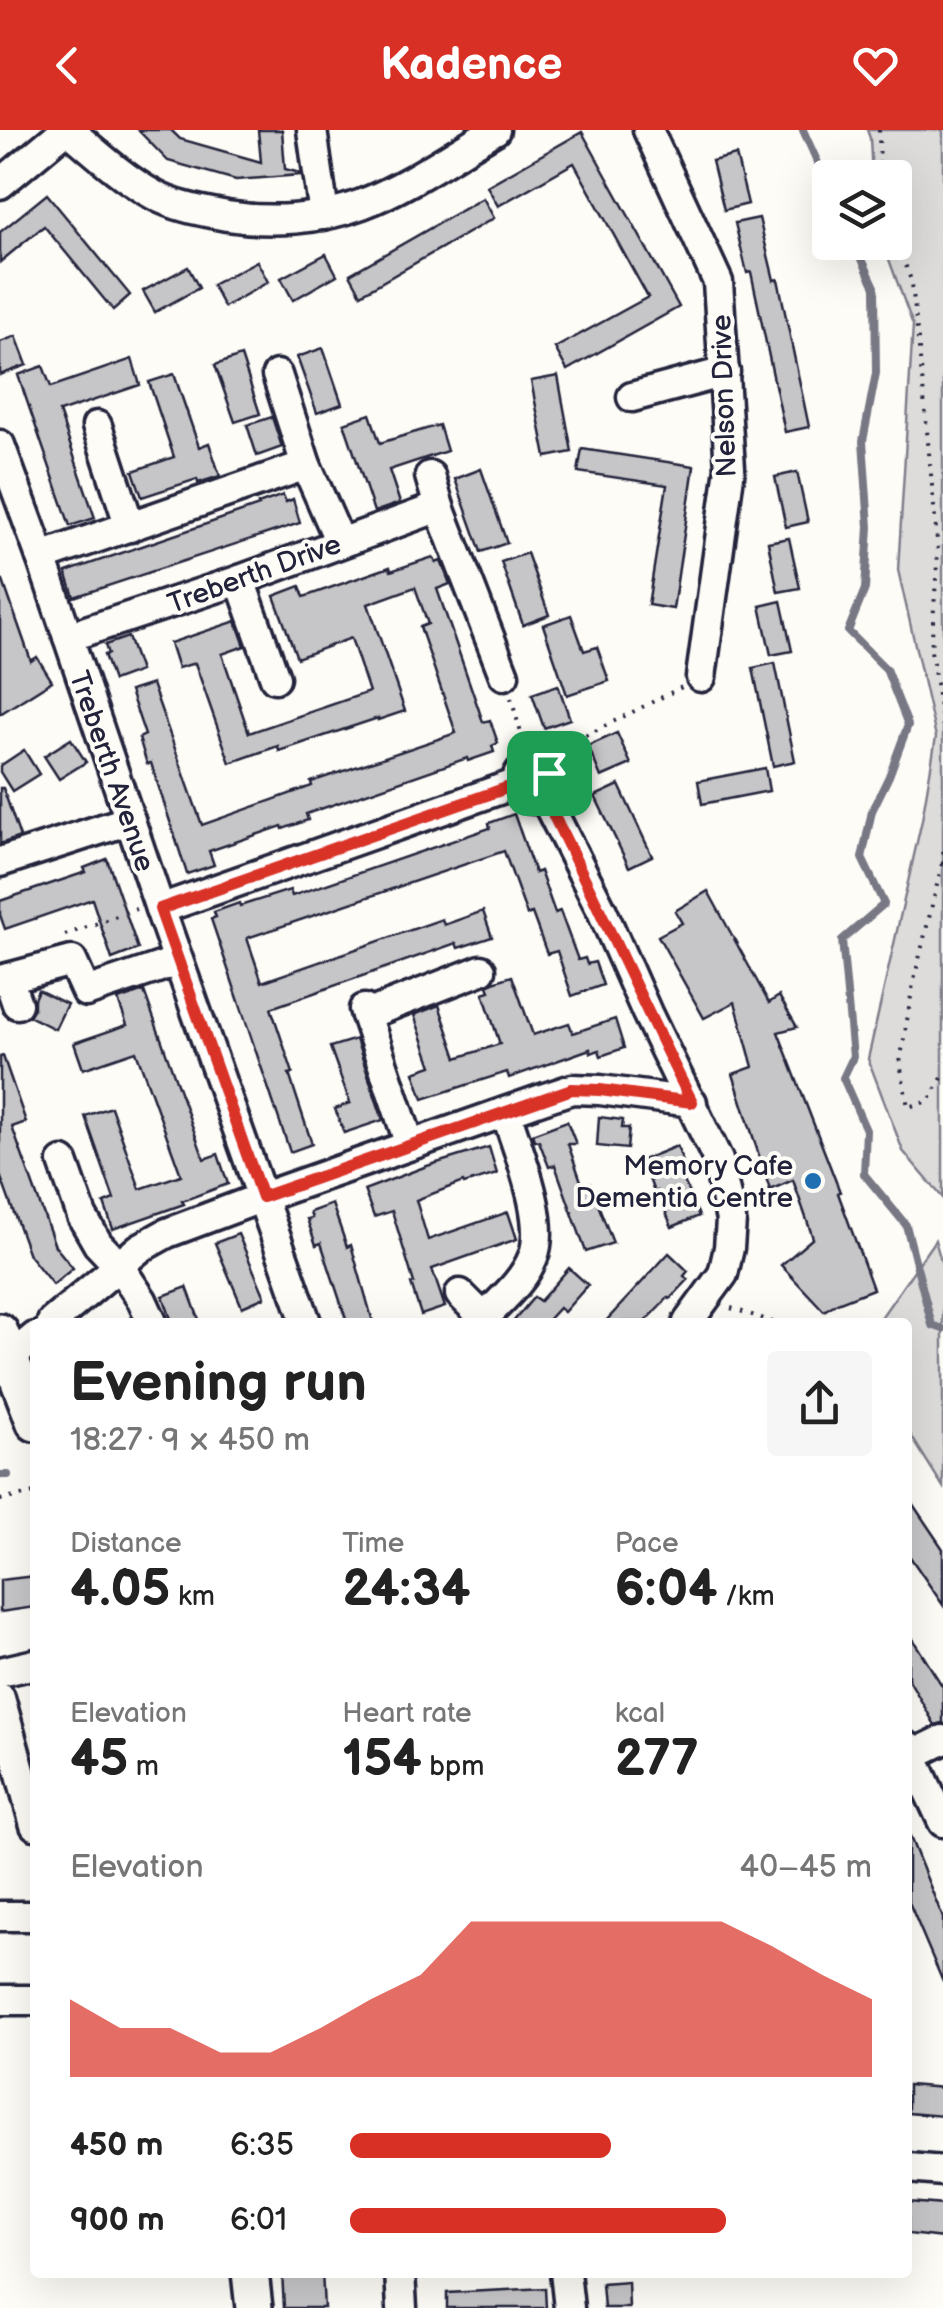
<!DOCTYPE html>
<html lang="en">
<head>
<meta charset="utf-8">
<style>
	body { margin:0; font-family:"Balsamiq Sans",sans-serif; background:#f6f6f6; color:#222; height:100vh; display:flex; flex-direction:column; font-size:38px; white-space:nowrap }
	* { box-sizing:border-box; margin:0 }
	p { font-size:32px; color:#767676 }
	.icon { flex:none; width:55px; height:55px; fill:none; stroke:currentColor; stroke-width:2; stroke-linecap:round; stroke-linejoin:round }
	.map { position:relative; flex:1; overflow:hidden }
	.panel { position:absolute; left:30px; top:1188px; width:882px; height:960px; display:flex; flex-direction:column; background:#fff; border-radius:10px; box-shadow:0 10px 40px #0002 }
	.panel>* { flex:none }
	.controls { position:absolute; left:812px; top:30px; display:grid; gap:20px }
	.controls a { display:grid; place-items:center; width:100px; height:100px; border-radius:10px; background:#fff; box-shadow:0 10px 40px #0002; font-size:50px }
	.pin { position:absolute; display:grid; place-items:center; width:85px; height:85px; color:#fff; margin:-42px; border-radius:20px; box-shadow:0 5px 15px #0006 }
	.round { display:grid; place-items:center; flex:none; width:105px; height:105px; border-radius:10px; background:#f6f6f6 }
	.summary { display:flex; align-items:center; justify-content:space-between; height:170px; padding:0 40px }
	h1 { font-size:55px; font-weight:700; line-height:75px }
	.stats { display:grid; grid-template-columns:repeat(3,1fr); gap:15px; height:170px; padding:10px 40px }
	.stats div { display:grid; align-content:center }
	.stats b { font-size:50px; font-weight:700 }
	.stats small { font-size:28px; font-weight:400 }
	.stats p { font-size:28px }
	.chart { height:280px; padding:20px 40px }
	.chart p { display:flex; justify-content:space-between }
	.chart svg { width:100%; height:180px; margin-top:10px; fill:#d93025; opacity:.7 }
	ul { padding:0 40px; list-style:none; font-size:32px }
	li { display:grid; grid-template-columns:160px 120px 1fr; align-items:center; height:75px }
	li i { height:25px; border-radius:12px; background:#d93025 }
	header { display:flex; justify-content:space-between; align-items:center; height:130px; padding:0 40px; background:#d93025; color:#fff; font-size:45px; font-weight:700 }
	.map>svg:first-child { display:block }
	.green { fill:#dddcdb; stroke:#807f8b; stroke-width:2.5 }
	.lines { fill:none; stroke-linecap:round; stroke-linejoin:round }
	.stream { stroke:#787885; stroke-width:8 }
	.building { fill:#c6c6c8; stroke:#22223b; stroke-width:2.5 }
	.minor-casing { stroke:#22223b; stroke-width:35 }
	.major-casing { stroke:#22223b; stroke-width:42 }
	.path { stroke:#22223b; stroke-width:4; stroke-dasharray:2.5 8; stroke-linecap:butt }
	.minor { stroke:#fdfcf7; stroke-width:28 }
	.major { stroke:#fdfcf7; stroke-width:35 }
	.route-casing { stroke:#fff; stroke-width:20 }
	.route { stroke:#d93025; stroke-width:12 }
	.poi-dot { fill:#1f6fb2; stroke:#fdfcf7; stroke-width:4 }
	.labels { text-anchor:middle; stroke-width:8; stroke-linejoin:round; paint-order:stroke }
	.street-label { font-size:28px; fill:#22223b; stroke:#fdfcf7 }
	.poi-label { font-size:28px; fill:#22223b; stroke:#fdfcf7; text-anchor:end }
</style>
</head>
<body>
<header><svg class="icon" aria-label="back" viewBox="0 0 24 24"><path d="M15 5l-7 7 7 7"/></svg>Kadence<svg class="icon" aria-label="heart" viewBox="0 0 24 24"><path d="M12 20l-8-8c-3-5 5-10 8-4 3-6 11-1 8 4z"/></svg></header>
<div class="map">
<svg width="943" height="2178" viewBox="0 0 943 2178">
	<rect width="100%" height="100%" fill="#fdfcf7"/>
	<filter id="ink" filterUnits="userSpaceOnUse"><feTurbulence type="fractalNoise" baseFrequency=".01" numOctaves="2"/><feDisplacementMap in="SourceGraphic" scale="20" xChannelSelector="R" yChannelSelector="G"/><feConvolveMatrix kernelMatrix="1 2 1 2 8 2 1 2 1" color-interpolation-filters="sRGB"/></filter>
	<g filter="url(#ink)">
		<!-- green -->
		<g class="green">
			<polygon points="867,0 943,0 943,1068 903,1021 868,929 922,690 936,607 898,440 913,195 883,113 895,112 895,48 872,47 870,8"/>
			<polygon points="935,1110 943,1138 943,1357 908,1301 908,1192 878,1192"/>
		</g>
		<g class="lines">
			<!-- stream -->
			<g class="stream">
				<polyline points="803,0 830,60"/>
				<polyline points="854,112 875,157 876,243 863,311 869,397 865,459 848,501 886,539 908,595 889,646 872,681 862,728 884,774 842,810 853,927 843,948 866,1000 864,1044 906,1095 932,1195 943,1199"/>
				<polyline points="0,1345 8,1345"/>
			</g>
		</g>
		<!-- building -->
		<g class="building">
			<polygon points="138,0 171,0 180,9 261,32 258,0 282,0 285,39 300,43 300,45 236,50 168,31"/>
			<polygon points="582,2 679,177 567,240 555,218 648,167 574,33 498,76 487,56"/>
			<polygon points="736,25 748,74 724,80 712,31"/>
			<polygon points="47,64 130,165 113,180 44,96 0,132 0,102"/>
			<polygon points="483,68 494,88 361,164 350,144"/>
			<polygon points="759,88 774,150 778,149 809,297 785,302 751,142 747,143 735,93"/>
			<polygon points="326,124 337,145 293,170 281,148"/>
			<polygon points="257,131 268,152 224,177 212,155"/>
			<polygon points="188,137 199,158 155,182 143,161"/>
			<polygon points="16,206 27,235 0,245 0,212"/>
			<polygon points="323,218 342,274 317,283 297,227"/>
			<polygon points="241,226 260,284 235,292 215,235"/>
			<polygon points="132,229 140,255 59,282 95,388 70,396 18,245 43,236 51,257"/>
			<polygon points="174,244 199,317 209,313 220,346 198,353 197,349 142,367 133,341 174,327 149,252"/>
			<polygon points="558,246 572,322 546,327 531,251"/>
			<polygon points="370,284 380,313 439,295 447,321 389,340 400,373 374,382 344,293"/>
			<polygon points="272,287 282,317 257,326 247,295"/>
			<polygon points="582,319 694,336 673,479 648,475 667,355 578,342"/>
			<polygon points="481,339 507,413 481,422 455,349"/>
			<polygon points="797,342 808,392 786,397 775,347"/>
			<polygon points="283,365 286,372 293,369 300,393 74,467 66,442 259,376 258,374"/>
			<polygon points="789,408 800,458 778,462 768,412"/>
			<polygon points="527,423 549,485 523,495 501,432"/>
			<polygon points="433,427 436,433 441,431 450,454 437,459 483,592 490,590 498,613 492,616 494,622 468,631 467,628 306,684 308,690 283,699 282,696 209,721 214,735 187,744 151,633 147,634 139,608 145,605 130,561 152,554 202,695 312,656 311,652 456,603 420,497 428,494 415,457 368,474 405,581 378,590 378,588 279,621 278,616 230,633 195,533 178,538 170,513 236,491 245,516 222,524 249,603 369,562 351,508 297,528 274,466 300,456 304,467 390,437 391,441"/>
			<polygon points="3,451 31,531 37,527 52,551 0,584 0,452"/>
			<polygon points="781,471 792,521 771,525 760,476"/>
			<polygon points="571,485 584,521 597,517 609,551 567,565 543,495"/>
			<polygon points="128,507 140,541 113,551 104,525 108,524 105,515"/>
			<polygon points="775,533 795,631 773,636 753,538"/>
			<polygon points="558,555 570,589 544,598 532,564"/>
			<polygon points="617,603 631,634 601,647 588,616"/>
			<polygon points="71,609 86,632 59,649 44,626"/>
			<polygon points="24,620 39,644 12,661 0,642 0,636"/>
			<polygon points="765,638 769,661 702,674 698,651"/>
			<polygon points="619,655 652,726 629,737 595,666"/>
			<polygon points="0,658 3,658 20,707 0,714"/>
			<polygon points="514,684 535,743 540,741 555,783 560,781 578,830 585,828 587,834 595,832 603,855 572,866 557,821 547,824 532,783 527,785 504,721 247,808 262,852 442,789 444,795 483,781 492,807 458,818 456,813 271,878 293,943 289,944 312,1014 290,1022 211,789 216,787 214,782 239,773 240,776 290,760 292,766 490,698 489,693"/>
			<polygon points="107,729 138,819 112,829 92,769 5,799 0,785 0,771 86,742 84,738"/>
			<polygon points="708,761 769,873 779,866 797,897 778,902 840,1062 838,1063 873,1159 837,1173 824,1181 781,1135 813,1108 793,1050 770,1060 733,944 753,937 735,872 704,888 658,806 682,793 675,781"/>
			<polygon points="512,846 533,905 569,893 573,903 615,889 624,918 601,926 599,920 591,923 590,919 509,948 507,942 423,969 414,942 432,936 414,885 439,875 457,928 500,914 483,863 490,861 488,856 493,852"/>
			<polygon points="38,860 67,874 55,899 29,886 34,878 34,869"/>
			<polygon points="144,861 204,1029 218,1024 228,1054 182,1071 184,1074 113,1099 104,1073 114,1069 85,986 111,977 140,1059 181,1045 136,921 83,939 74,913 127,895 118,870"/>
			<polygon points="356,909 383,990 344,1003 335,979 350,973 330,917"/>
			<polygon points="3,926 26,992 12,997 55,1116 73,1138 53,1155 29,1125 0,1045 0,927"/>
			<polygon points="599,987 623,990 622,998 629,998 627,1019 597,1016"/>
			<polygon points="567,991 576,1014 568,1014 583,1057 590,1054 613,1113 586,1122 555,1035 549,1037 539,1011 534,1010 532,1004"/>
			<polygon points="677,1016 686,1041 681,1044 699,1086 672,1097 657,1061 654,1062 642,1030"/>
			<polygon points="489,1017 497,1044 464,1054 463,1052 416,1070 428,1110 508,1082 517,1109 432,1139 445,1177 421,1185 411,1154 414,1153 392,1081 374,1087 364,1060 427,1036"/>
			<polygon points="332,1074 347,1117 351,1115 373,1192 347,1192 321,1113 316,1115 307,1089 312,1088 310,1082"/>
			<polygon points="238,1104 265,1167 242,1177 215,1113"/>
			<polygon points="669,1123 688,1141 684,1146 688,1150 670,1169 668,1168 645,1192 605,1192"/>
			<polygon points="569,1138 588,1155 564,1182 559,1178 546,1192 513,1192 534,1167 540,1171"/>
			<polygon points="187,1157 200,1192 172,1192 163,1166"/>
			<polygon points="908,1367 943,1419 943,1475 908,1424"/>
			<polygon points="35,1446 35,1477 0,1482 0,1450"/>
			<polygon points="908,1502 943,1557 943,1593 935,1595 908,1548"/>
			<polygon points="908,1702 943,1788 943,1852 908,1770"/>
			<polygon points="908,1955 943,1958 943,1986 908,1983"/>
			<polygon points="908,2072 943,2075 943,2108 908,2104"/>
			<polygon points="282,2142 322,2142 324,2178 284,2178"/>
			<polygon points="628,2152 629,2178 604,2178 602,2154"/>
			<polygon points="545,2158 546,2178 447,2178 447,2163"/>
		</g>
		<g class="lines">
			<!-- minor casing -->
			<g class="minor-casing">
				<g id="minor">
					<path d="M69 0C96 23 123 48 154 65 176 77 202 81 227 86 271 93 320 90 362 74 409 56 452 25 495 0"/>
					<polyline points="312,0 324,85"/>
					<polyline points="648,0 718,152 730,338 701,547"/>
					<polyline points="0,54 65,0"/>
					<polyline points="277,245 306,335 340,412"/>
					<polyline points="632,267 725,242"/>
					<polyline points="97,296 130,397"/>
					<polyline points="0,315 41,427 160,779 306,1192"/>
					<polyline points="430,346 439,377 504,545"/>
					<polyline points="41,427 306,335"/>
					<polyline points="240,450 275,548"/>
					<polyline points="68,507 240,450 439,377"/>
					<circle cx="534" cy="652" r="17"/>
					<polyline points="544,666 602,781 647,883 718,1030 731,1090 729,1118 723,1144 688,1192"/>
					<polyline points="0,732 130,690"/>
					<polyline points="160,779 518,653"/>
					<polyline points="8,848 72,831 86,862 178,831"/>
					<polyline points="0,850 8,848 17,874"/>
					<polyline points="364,879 410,1015"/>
					<polyline points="366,885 481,840"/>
					<polyline points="63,1032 82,1086 98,1114 119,1136 142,1170 152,1192"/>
					<polyline points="460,1164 488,1192"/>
					<path d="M484 1188C501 1170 524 1151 533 1127 548 1090 517 1019 506 982"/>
					<polyline points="52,1192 140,1118 167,1103 263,1067 542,969 572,959 600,960 692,972"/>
					<polyline points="10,1228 35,1207"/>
					<polyline points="0,1542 35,1534"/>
					<polyline points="0,1568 35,1695"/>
					<polyline points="908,1617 943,1692"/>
					<polyline points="912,1625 943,1610"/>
					<polyline points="0,1786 35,1786"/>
					<polyline points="0,1870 35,1870"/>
					<polyline points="908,2038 943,2041"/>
					<polyline points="400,2142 402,2178"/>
					<polyline points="565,2142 569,2178"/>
				</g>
			</g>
			<!-- major casing -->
			<g class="major-casing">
				<g id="major">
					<polyline points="0,1202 35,1293"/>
					<polyline points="250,2142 254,2178"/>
				</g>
			</g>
			<!-- path -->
			<g class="path">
				<polyline points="879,0 880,48"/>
				<polyline points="895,106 912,153 923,257 938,421 931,521 943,597"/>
				<polyline points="511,568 529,631"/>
				<polyline points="549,643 581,608 682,557"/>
				<polyline points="943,721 943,735"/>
				<polyline points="942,734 913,854 900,933 908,977 929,971 943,946"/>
				<polyline points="65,805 136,779"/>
				<polyline points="731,1178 773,1192"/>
				<polyline points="0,1370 35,1363"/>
			</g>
			<!-- minor -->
			<use href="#minor" class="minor"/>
			<!-- major -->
			<use href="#major" class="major"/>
		</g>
	</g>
	<g class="lines" filter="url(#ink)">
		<!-- route casing -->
		<g class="route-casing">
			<path id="route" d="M530 636H540L549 643 551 656 544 666C595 767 641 871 692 972L600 960 572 959 262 1067 160 779 518 654 520 642Z"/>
		</g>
		<!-- route -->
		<use href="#route" class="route"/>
	</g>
	<!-- markers -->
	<circle class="poi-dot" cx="813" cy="1051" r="10"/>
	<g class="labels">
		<!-- street labels -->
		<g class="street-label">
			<text transform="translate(723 266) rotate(-92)" y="10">Nelson Drive</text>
			<text transform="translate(254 443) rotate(-20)" y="10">Treberth Drive</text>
			<text transform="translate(113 641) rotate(71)" y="10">Treberth Avenue</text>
		</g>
		<!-- poi labels -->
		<g class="poi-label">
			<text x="793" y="1045">Memory Cafe<tspan x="793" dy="32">Dementia Centre</tspan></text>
		</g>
	</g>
</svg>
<div class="controls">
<a><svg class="icon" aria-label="layers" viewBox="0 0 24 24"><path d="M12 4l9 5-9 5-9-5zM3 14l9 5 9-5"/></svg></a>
</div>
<div class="pin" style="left:549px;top:643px;background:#1e9e55"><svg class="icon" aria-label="arrive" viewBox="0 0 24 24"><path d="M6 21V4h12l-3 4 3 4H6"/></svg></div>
<section class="panel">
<div class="summary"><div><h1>Evening run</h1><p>18:27 · 9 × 450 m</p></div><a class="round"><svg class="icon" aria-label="share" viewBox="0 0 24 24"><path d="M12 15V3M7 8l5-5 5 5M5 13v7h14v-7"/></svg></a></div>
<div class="stats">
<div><p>Distance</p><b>4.05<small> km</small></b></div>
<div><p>Time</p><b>24:34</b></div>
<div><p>Pace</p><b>6:04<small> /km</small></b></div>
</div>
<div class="stats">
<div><p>Elevation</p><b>45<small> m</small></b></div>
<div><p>Heart rate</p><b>154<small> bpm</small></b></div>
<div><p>kcal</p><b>277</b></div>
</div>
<div class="chart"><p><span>Elevation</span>40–45 m</p>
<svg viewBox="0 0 160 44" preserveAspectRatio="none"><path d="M0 44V25L10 32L20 32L30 38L40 38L50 32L60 25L70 19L80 6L90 6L100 6L110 6L120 6L130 6L140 12L150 19L160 25V44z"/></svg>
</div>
<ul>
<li><b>450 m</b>6:35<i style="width:50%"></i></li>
<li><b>900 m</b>6:01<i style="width:72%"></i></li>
</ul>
</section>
</div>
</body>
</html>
